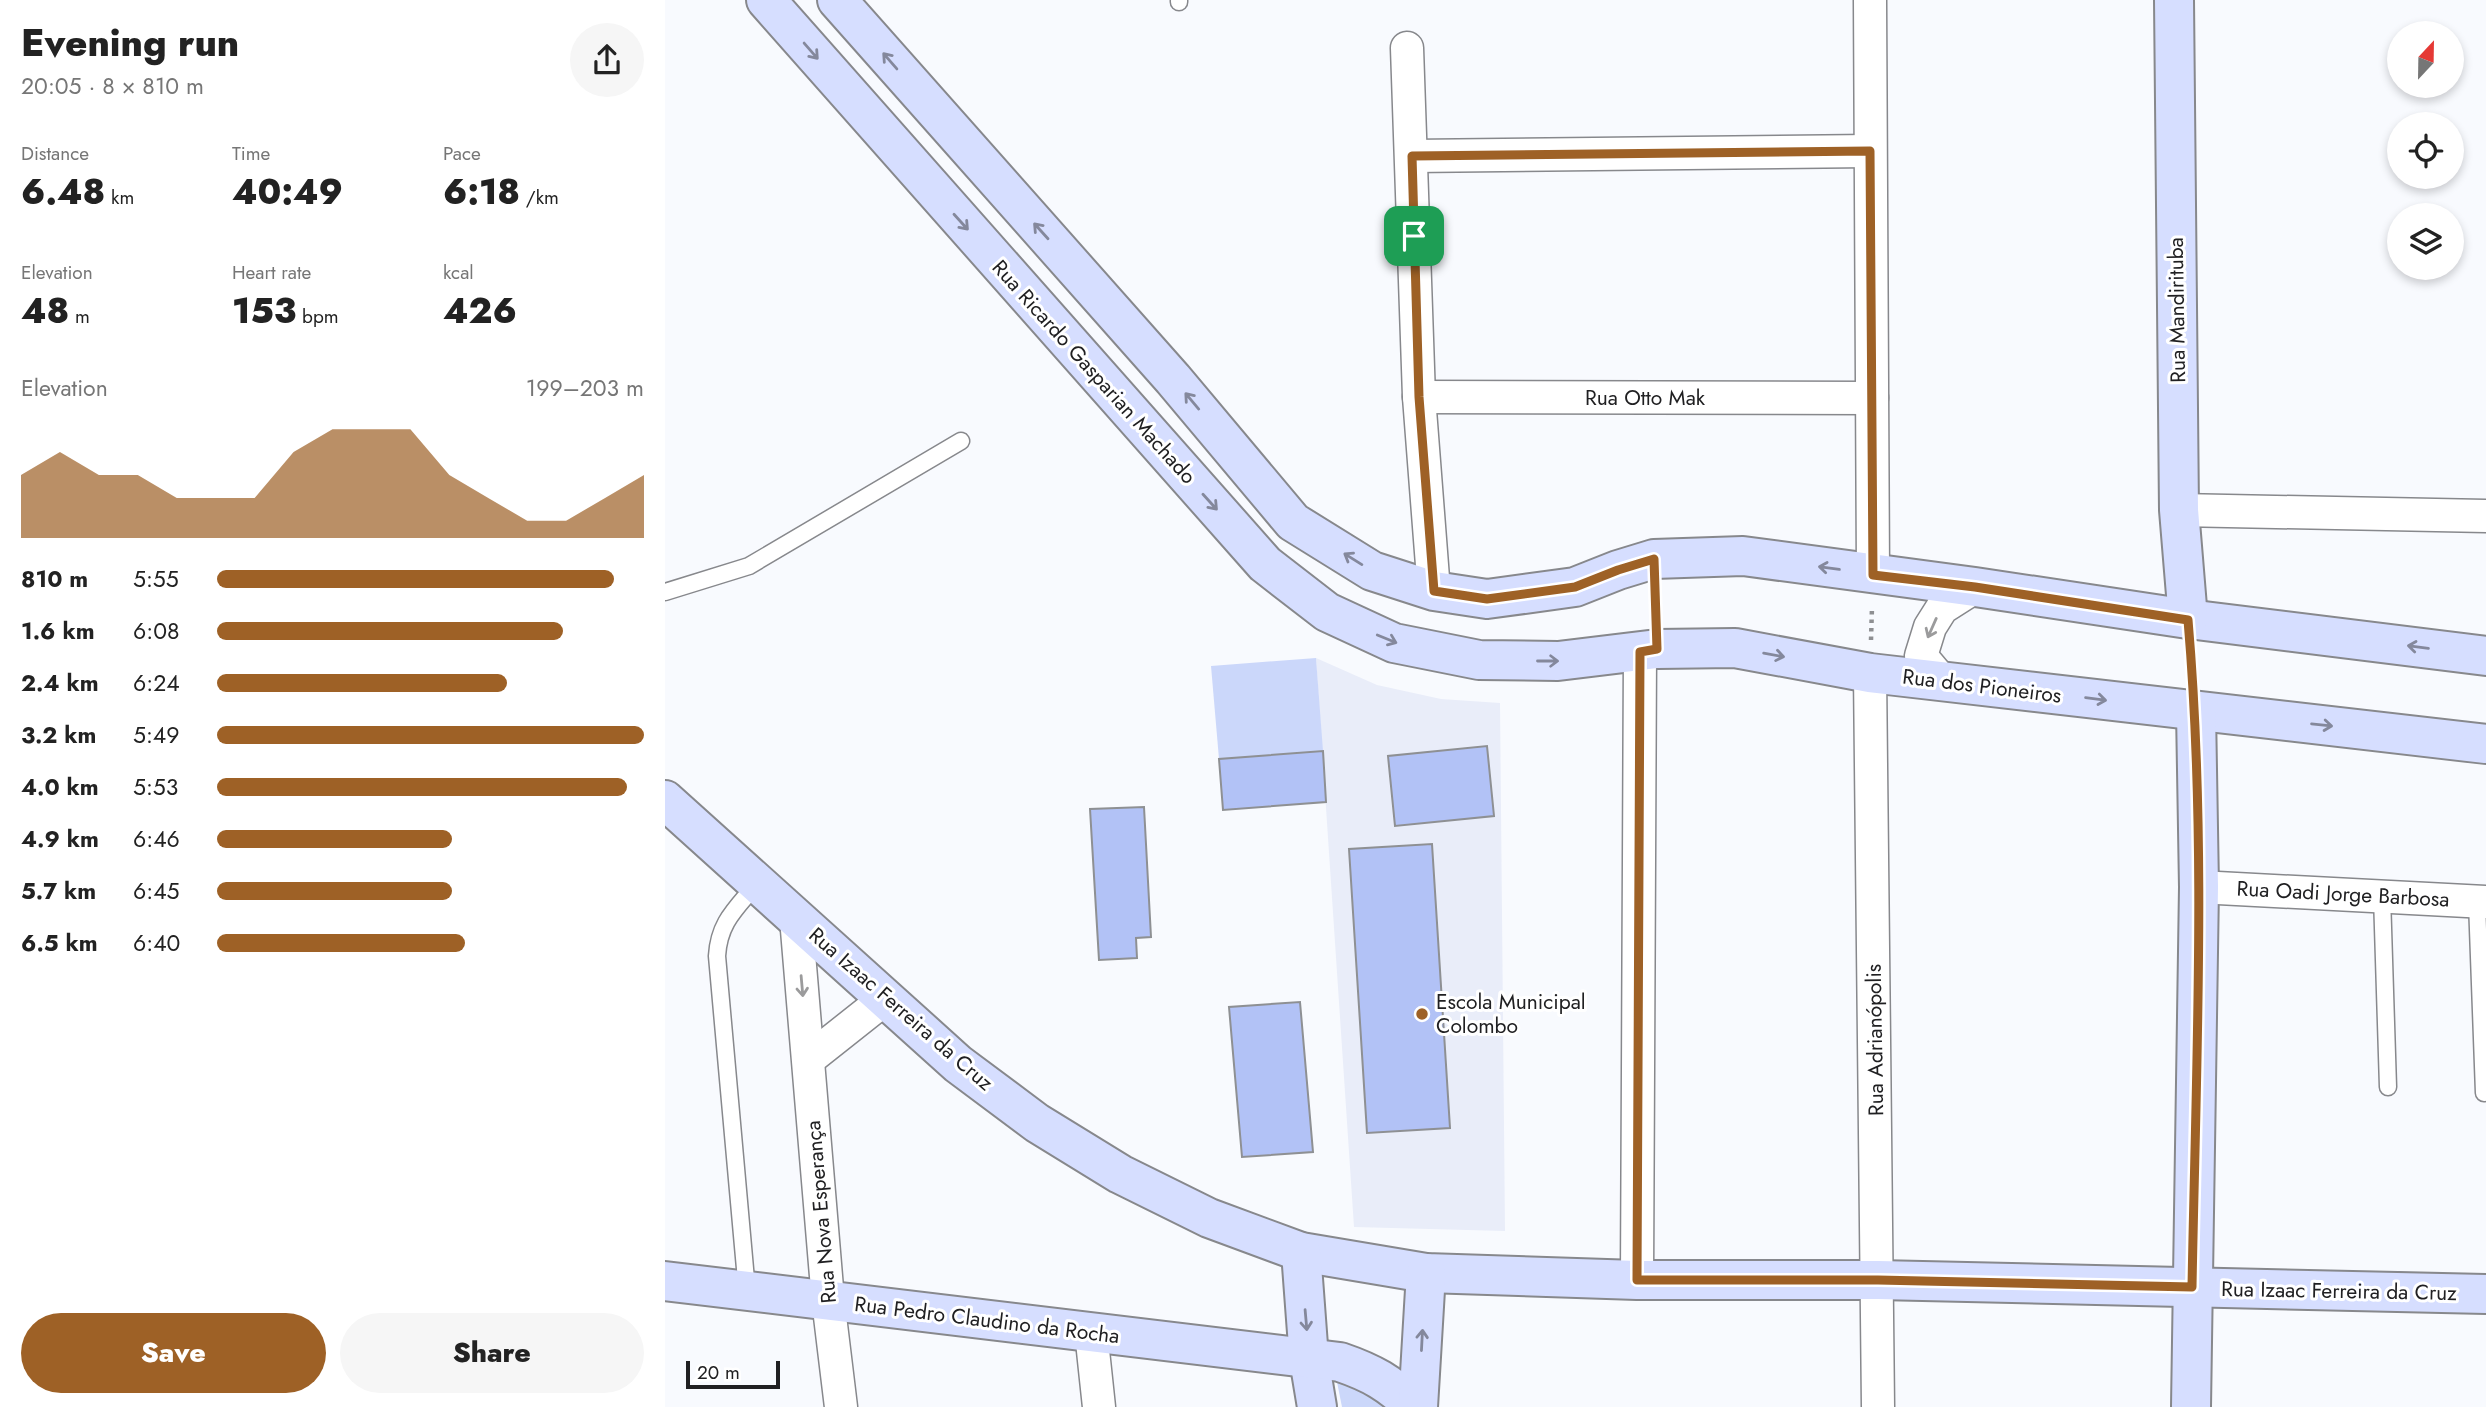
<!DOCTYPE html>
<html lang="en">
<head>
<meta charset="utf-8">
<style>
	body { margin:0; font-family:Jost,sans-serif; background:#f6f6f6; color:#222; height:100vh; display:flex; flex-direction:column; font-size:26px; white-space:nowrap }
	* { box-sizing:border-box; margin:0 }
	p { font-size:23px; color:#767676 }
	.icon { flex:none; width:38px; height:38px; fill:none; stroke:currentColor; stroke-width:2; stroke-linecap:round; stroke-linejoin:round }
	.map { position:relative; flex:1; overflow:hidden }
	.sheet { display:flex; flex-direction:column; background:#fff; width:665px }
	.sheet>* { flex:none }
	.needle { width:46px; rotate:22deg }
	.buttons { position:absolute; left:1722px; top:21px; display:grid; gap:14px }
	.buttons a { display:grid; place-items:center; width:77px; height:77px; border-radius:50%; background:#fff; box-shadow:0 4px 10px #0003; font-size:35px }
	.scale { position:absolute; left:21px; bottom:18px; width:94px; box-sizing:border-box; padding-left:7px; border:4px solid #202022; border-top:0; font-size:19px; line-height:24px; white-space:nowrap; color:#202022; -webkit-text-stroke:5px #fff; paint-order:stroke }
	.pin { position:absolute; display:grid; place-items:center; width:60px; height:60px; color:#fff; margin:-30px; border-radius:14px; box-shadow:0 4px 10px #0006 }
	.round { display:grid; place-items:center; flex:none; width:74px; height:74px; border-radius:37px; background:#f6f6f6 }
	.head { display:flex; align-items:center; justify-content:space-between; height:119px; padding:0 21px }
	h1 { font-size:38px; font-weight:800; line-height:52px }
	.metrics { display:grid; grid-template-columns:repeat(3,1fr); gap:10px; height:119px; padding:7px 21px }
	.metrics div { display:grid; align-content:center }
	.metrics b { font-size:35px; font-weight:800 }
	.metrics small { font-size:19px; font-weight:400 }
	.metrics p { font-size:19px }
	.chart { height:196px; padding:14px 21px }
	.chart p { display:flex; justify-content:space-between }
	.chart svg { width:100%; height:126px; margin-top:7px; fill:#9e6126; opacity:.7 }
	.primary-button { display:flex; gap:14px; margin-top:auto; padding:14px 21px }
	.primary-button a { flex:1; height:80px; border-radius:42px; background:#9e6126; color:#fff; font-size:28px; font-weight:800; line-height:80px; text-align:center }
	.primary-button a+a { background:#f6f6f6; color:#222 }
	ul { padding:0 21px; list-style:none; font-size:23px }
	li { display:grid; grid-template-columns:112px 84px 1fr; align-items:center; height:52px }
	li i { height:18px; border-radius:9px; background:#9e6126 }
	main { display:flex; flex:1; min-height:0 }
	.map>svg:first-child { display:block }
	.built { fill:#e9edf9 }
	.green { fill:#cbd7fa }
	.building { fill:#b2c2f6; stroke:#8e9093; stroke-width:2 }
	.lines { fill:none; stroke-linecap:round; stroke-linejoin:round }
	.lane-casing { stroke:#87888c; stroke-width:19 }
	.street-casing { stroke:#87888c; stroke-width:35 }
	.secondary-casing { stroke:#87888c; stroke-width:42 }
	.path { stroke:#8e8f92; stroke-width:4.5; stroke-dasharray:3.5 5; stroke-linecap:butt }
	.lane { stroke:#fff; stroke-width:16 }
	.street { stroke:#fff; stroke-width:32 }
	.secondary { stroke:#d6deff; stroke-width:38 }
	.oneway { stroke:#84889c }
	.oneway2 { stroke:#9b9b9c }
	.route-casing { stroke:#fff; stroke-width:14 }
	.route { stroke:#9e6126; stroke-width:9 }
	.poi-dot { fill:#9e6126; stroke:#fff; stroke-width:2.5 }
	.labels { text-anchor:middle; stroke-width:6; stroke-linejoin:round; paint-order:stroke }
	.street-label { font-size:21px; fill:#202022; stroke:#fff }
	.poi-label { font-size:21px; fill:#202022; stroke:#fff; text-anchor:start }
</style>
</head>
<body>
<main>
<section class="sheet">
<div class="head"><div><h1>Evening run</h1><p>20:05 · 8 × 810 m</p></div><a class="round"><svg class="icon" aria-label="share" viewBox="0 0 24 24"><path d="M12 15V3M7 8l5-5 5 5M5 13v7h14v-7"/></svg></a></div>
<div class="metrics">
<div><p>Distance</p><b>6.48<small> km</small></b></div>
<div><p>Time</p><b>40:49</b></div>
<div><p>Pace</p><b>6:18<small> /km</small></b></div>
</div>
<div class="metrics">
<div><p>Elevation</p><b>48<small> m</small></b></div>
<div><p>Heart rate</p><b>153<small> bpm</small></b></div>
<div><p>kcal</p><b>426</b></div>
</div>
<div class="chart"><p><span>Elevation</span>199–203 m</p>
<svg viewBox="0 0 160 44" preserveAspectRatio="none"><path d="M0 44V22L10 14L20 22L30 22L40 30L50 30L60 30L70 14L80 6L90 6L100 6L110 22L120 30L130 38L140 38L150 30L160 22V44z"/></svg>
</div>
<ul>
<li><b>810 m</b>5:55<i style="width:93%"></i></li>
<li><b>1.6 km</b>6:08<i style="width:81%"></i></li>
<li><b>2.4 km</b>6:24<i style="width:68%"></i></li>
<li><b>3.2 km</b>5:49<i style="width:100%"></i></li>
<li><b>4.0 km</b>5:53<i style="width:96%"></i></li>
<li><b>4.9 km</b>6:46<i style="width:55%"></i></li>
<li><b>5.7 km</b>6:45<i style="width:55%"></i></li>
<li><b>6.5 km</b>6:40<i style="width:58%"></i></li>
</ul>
<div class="primary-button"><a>Save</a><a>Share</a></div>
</section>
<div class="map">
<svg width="1821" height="1407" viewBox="0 0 1821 1407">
	<rect width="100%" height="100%" fill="#f8fafe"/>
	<!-- built -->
	<polygon class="built" points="651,658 712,685 776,699 835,703 840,1231 689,1227"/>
	<!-- green -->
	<g class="green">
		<polygon points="651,658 658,751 554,759 546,666"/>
		<polygon points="677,1369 724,1407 677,1407 672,1382"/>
	</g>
	<!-- building -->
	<g class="building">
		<polygon points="822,746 829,816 730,826 723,756"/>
		<polygon points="658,751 661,802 558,810 554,759"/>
		<polygon points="479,807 486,937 471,938 472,958 434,960 425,809"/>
		<polygon points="767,844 785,1128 702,1133 684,849"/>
		<polygon points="635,1002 648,1152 577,1157 564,1007"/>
	</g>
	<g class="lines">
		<!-- lane casing -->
		<g class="lane-casing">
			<g id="lane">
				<polyline points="514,0 514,2"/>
				<polyline points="0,592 84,566 296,441"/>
				<polyline points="1717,896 1723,1087"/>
				<polyline points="1812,902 1819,1093"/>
				<path d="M82 1291 52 956C54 921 72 908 93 882"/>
			</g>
		</g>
		<!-- street casing -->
		<g class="street-casing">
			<g id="street">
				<polyline points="1205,0 1208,575"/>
				<polyline points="742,48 754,397 769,591"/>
				<polyline points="747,156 1205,151"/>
				<polyline points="754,397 1207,398"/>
				<polyline points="1514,510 1821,516"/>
				<polyline points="1205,673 1213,1407"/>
				<polyline points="1277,681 1256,656 1265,627 1277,608 1310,587"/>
				<polyline points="1534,887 1821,902"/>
				<polyline points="131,918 163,1300 176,1407"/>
				<polyline points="144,1059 221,998"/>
				<polyline points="972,1280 975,652"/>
				<polyline points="426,1332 434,1407"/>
			</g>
		</g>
		<!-- secondary casing -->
		<g class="secondary-casing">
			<g id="secondary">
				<polyline points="101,0 600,564 662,612 729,643 814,660 893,661 992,649 1070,648 1205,673 1821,744"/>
				<polyline points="172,0 508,379 628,522 707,571 769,591 822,599 910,587 953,570 989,559 1078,556 1310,587 1523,619 1821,656"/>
				<polyline points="1509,0 1514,510 1523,619"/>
				<polyline points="0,800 293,1064 372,1123 455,1174 544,1218 636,1252 761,1273 972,1280 1213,1280 1821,1294"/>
				<polyline points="636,1252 644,1359 652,1407"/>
				<path d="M0 1281 675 1362C707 1373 725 1383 749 1407"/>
				<polyline points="753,1407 761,1273"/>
				<polyline points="1526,1407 1534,887 1531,711"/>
			</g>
		</g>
		<!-- path -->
		<g class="path">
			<polyline points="991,594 991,617"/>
			<polyline points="1206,640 1207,607"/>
			<polyline points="1526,653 1528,675"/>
		</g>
		<!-- lane -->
		<use href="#lane" class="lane"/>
		<!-- street -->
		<use href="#street" class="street"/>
		<!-- secondary -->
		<use href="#secondary" class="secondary"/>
	</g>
	<!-- one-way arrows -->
	<defs><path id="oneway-shaft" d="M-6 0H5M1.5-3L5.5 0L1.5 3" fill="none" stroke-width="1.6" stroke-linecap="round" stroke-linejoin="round" transform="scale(1.75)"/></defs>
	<g class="oneway">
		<use href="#oneway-shaft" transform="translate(146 51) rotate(49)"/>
		<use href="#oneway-shaft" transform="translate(225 61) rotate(-131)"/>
		<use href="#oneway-shaft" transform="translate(296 222) rotate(48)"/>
		<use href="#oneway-shaft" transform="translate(376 231) rotate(-132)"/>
		<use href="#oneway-shaft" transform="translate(527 401) rotate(-130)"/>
		<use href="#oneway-shaft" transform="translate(545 502) rotate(48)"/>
		<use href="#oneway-shaft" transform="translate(688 559) rotate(-148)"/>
		<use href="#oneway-shaft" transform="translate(1164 568) rotate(-172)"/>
		<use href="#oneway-shaft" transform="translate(722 639) rotate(22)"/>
		<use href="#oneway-shaft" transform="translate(1753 647) rotate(-173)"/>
		<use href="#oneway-shaft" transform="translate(1109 655) rotate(10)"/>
		<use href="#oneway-shaft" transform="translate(883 661)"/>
		<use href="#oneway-shaft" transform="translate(1431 699) rotate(7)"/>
		<use href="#oneway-shaft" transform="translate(1657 725) rotate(6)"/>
		<use href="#oneway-shaft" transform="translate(641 1320) rotate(85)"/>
		<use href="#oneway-shaft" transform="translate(757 1340) rotate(-87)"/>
	</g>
	<g class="oneway2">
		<use href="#oneway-shaft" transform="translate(1267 628) rotate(114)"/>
		<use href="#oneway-shaft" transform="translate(137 986) rotate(85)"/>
	</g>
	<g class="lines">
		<!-- route casing -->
		<g class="route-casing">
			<path id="route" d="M1205 151 1208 575 1310 587 1523 620C1542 841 1531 1065 1527 1287L1213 1280H972L975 652 992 649 989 559 953 570 910 587 822 599 769 591 754 397 747 156Z"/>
		</g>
		<!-- route -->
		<use href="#route" class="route"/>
	</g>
	<!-- markers -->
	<circle class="poi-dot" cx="757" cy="1014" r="7"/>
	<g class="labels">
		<!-- street labels -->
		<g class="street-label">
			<text transform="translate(1512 310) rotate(-91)" y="7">Rua Mandirituba</text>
			<text transform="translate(429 372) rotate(48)" y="7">Rua Ricardo Gasparian Machado</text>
			<text x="980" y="405">Rua Otto Mak</text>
			<text transform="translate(1317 686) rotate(7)" y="7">Rua dos Pioneiros</text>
			<text transform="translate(1678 894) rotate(3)" y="7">Rua Oadi Jorge Barbosa</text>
			<text transform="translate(236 1009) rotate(41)" y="7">Rua Izaac Ferreira da Cruz</text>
			<text transform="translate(1210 1040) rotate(-91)" y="7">Rua Adrianópolis</text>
			<text transform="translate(156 1212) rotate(-95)" y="7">Rua Nova Esperança</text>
			<text transform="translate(1674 1291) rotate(1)" y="7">Rua Izaac Ferreira da Cruz</text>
			<text transform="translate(322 1320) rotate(7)" y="7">Rua Pedro Claudino da Rocha</text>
		</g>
		<!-- poi labels -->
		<g class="poi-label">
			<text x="771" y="1009">Escola Municipal<tspan x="771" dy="24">Colombo</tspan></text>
		</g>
	</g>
</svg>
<div class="buttons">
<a><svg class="needle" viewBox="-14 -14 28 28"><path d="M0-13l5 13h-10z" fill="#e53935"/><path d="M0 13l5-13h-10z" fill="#767676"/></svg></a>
<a><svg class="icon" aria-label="locate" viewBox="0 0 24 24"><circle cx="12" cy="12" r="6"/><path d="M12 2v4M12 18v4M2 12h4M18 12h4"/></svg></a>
<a><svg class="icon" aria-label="layers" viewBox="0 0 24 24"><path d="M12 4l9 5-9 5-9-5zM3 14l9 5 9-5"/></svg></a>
</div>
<div class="scale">20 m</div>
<div class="pin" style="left:749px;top:236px;background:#1e9e55"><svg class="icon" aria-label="arrive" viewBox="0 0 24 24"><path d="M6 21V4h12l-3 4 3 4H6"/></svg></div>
</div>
</main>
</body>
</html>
